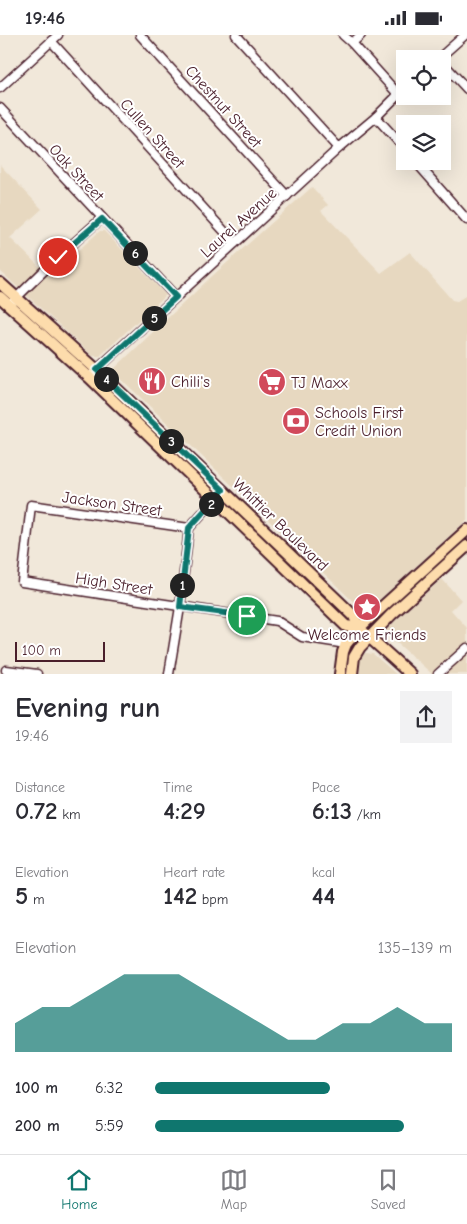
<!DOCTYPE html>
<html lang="en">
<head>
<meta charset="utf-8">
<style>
	body { margin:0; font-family:"Comic Neue",sans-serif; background:#f2f2f3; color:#2b2b33; height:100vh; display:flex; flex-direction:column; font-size:19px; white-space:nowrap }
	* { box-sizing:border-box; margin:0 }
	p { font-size:16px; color:#7c7c81 }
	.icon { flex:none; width:28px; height:28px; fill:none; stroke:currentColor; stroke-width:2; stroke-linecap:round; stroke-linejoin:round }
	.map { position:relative; height:639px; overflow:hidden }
	.panel { display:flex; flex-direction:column; background:#fff; flex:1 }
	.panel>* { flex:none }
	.controls { position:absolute; left:396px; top:15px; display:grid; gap:10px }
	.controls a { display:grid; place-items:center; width:55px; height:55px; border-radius:0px; background:#fff; box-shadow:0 5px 20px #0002; font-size:25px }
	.scale { position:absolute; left:15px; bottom:12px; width:90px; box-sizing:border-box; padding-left:5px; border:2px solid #4a1f2b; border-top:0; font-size:14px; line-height:18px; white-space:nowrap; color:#4a1f2b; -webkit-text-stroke:4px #fff; paint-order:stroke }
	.pin { position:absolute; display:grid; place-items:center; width:42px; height:42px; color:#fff; margin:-21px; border:2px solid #fff; border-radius:50%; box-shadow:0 1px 5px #0007 }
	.km { position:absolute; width:25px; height:25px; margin:-12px; border-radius:50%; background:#222; color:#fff; font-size:14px; line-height:25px; text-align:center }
	.round { display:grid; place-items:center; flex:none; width:52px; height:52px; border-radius:0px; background:#f2f2f3 }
	.headline { display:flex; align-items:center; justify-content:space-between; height:85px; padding:0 15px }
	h1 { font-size:28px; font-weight:600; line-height:38px }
	.stats { display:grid; grid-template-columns:repeat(3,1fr); gap:8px; height:85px; padding:5px 15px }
	.stats div { display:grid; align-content:center }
	.stats b { font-size:25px; font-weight:600 }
	.stats small { font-size:14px; font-weight:400 }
	.stats p { font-size:14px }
	.chart { height:140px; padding:10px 15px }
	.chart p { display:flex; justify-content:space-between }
	.chart svg { width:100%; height:90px; margin-top:5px; fill:#0f766e; opacity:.7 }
	ul { padding:0 15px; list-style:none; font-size:16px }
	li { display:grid; grid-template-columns:80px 60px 1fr; align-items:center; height:38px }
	li i { height:12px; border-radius:6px; background:#0f766e }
	.status { display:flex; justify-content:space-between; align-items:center; height:35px; padding:0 25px; background:#fff; direction:ltr }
	.status svg { height:14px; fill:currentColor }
	.menu { display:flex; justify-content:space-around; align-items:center; height:70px; border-top:1px solid #e1e1e2; background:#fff; font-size:14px; color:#7c7c81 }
	.menu a { display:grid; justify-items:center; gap:2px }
	.menu .selected { color:#0f766e }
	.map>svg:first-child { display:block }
	.built { fill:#e7d8c0 }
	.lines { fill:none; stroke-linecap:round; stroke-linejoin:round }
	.minor-casing { stroke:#4a1f2b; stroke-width:11 }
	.major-casing { stroke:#4a1f2b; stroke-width:14 }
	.minor { stroke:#fff; stroke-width:8 }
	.major { stroke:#fddcac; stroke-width:10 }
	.route-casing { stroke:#fff; stroke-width:10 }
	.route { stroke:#0f766e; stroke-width:6 }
	.labels { text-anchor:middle; stroke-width:4; stroke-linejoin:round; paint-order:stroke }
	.street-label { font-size:16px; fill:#4a1f2b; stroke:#fff }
	.poi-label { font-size:16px; fill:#4a1f2b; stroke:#fff; text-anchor:start }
</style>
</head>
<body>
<div class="status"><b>19:46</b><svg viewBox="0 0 49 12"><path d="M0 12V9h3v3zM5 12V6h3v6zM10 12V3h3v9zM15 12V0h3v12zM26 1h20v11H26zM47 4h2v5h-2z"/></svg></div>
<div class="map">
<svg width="467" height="639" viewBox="0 0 467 639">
	<rect width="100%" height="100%" fill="#f1e8da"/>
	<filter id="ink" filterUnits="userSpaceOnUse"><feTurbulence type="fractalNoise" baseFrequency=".02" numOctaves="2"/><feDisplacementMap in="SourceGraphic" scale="10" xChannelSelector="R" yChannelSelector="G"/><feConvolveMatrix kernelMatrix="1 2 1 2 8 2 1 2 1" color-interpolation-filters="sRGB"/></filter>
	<g filter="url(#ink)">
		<!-- built -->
		<g class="built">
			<polygon points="0,130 42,174 10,203 49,241 100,196 104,196 166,260 100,321 93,321 0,236"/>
			<polygon points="312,152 328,170 321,176 381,238 410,217 452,265 457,266 467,260 467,485 378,566 368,574 361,574 115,338 115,333 210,243"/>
			<polygon points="442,544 461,565 451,575 467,593 467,639 432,639 387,599 387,593"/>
			<polygon points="366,618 373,619 396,639 357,639 359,625 361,621"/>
		</g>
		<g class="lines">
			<!-- minor casing -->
			<g class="minor-casing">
				<g id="minor">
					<polyline points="140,0 287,161"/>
					<polyline points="236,0 339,113"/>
					<polyline points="343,0 352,8 398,59"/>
					<polyline points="51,6 235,208"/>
					<polyline points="352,8 361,0"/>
					<polyline points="438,24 465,0"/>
					<polyline points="442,27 467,54"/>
					<polyline points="0,53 58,0"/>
					<polyline points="0,73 176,262"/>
					<polyline points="376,82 405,114"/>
					<polyline points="415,126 467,185"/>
					<polyline points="13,266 58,222 102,183"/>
					<polyline points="93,338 339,113 376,82 405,53"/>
					<polyline points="189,493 31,470 22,547 277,586 302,602 346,609"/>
					<polyline points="6,635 37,639"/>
					<polyline points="169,639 180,572 189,493 223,455"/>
					<polyline points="438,639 467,613"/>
				</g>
			</g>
			<!-- major casing -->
			<g class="major-casing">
				<g id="major">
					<polyline points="0,248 97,335 354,581 359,593 410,639"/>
					<polyline points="0,262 89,342 346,591 359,593"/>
					<polyline points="340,639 343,617 346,609 359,593 467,495"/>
					<polyline points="352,639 354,622 360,612 392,579 467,511"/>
				</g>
			</g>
			<!-- minor -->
			<use href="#minor" class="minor"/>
			<!-- major -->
			<use href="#major" class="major"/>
		</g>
	</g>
	<g class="lines" filter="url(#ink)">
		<!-- route casing -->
		<g class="route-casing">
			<polyline id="route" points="58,222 102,184 176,262 97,335 223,455 189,493 180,572 247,581"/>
		</g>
		<!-- route -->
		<use href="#route" class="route"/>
	</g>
	<!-- icons -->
	<defs>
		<g id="restaurant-disc" transform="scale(1.4375)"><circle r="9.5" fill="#d1495b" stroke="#fff"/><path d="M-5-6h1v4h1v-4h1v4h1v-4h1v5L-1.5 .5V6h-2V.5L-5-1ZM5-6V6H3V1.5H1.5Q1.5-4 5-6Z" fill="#fff"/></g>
		<g id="supermarket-disc" transform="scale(1.4375)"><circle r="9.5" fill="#d1495b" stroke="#fff"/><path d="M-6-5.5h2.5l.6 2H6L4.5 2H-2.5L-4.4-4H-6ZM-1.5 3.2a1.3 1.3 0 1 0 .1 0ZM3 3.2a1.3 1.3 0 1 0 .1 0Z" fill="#fff"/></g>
		<g id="bank-disc" transform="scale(1.4375)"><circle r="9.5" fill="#d1495b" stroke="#fff"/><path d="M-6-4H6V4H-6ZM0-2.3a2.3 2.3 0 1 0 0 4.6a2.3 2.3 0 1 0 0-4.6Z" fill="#fff"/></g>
		<g id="sight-disc" transform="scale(1.4375)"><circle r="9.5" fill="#d1495b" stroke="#fff"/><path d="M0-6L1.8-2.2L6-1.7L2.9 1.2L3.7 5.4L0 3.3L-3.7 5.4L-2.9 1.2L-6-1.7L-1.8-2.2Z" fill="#fff"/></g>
	</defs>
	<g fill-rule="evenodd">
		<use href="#restaurant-disc" x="152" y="346"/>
		<use href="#supermarket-disc" x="272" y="347"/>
		<use href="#bank-disc" x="296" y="386"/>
		<use href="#sight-disc" x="367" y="572"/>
	</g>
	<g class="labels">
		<!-- street labels -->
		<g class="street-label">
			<text transform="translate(224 71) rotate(48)" y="6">Chestnut Street</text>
			<text transform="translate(153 98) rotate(48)" y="6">Cullen Street</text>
			<text transform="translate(77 137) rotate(47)" y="6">Oak Street</text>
			<text transform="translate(238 187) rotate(-42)" y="6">Laurel Avenue</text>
			<text transform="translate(112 468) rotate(8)" y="6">Jackson Street</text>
			<text transform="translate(281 489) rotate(44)" y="6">Whittier Boulevard</text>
			<text transform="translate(114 548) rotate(9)" y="6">High Street</text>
		</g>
		<!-- poi labels -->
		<g class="poi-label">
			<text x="171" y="352">Chili's</text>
			<text x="291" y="353">TJ Maxx</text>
			<text x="315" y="383">Schools First<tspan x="315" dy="18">Credit Union</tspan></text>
			<text x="367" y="605" text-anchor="middle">Welcome Friends</text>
		</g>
	</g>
</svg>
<div class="controls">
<a><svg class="icon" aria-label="locate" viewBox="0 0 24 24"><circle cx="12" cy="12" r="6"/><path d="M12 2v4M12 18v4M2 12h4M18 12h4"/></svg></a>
<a><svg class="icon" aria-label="layers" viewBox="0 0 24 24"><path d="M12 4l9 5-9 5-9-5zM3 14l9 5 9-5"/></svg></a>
</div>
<div class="scale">100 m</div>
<div class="pin" style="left:247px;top:581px;background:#1e9e55"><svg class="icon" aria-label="arrive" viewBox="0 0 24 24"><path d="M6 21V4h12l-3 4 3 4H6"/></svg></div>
<div class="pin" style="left:58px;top:222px;background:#d93025"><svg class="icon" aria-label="check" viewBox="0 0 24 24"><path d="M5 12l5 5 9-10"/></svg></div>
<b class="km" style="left:182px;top:550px">1</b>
<b class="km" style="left:211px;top:469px">2</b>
<b class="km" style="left:171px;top:406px">3</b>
<b class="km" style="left:106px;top:344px">4</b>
<b class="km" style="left:154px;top:283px">5</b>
<b class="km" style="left:135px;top:218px">6</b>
</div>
<section class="panel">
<div class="headline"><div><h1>Evening run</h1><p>19:46</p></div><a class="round"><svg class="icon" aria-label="share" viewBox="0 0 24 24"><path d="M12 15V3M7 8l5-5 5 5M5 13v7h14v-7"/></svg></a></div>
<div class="stats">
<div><p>Distance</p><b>0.72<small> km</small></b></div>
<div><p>Time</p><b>4:29</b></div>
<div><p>Pace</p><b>6:13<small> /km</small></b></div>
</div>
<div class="stats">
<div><p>Elevation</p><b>5<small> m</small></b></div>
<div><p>Heart rate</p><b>142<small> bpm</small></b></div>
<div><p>kcal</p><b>44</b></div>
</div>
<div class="chart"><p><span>Elevation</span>135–139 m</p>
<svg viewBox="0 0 160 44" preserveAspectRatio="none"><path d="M0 44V30L10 22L20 22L30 14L40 6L50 6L60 6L70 14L80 22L90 30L100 38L110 38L120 30L130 30L140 22L150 30L160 30V44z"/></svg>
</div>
<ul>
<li><b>100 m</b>6:32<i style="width:59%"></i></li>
<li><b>200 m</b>5:59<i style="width:84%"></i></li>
</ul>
</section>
<nav class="menu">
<a class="selected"><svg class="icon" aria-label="home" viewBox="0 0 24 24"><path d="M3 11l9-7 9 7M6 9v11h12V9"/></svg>Home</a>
<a><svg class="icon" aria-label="map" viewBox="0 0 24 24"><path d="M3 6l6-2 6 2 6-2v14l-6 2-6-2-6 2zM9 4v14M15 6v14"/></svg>Map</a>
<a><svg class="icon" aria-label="saved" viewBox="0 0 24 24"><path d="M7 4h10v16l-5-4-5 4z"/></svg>Saved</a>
</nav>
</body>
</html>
